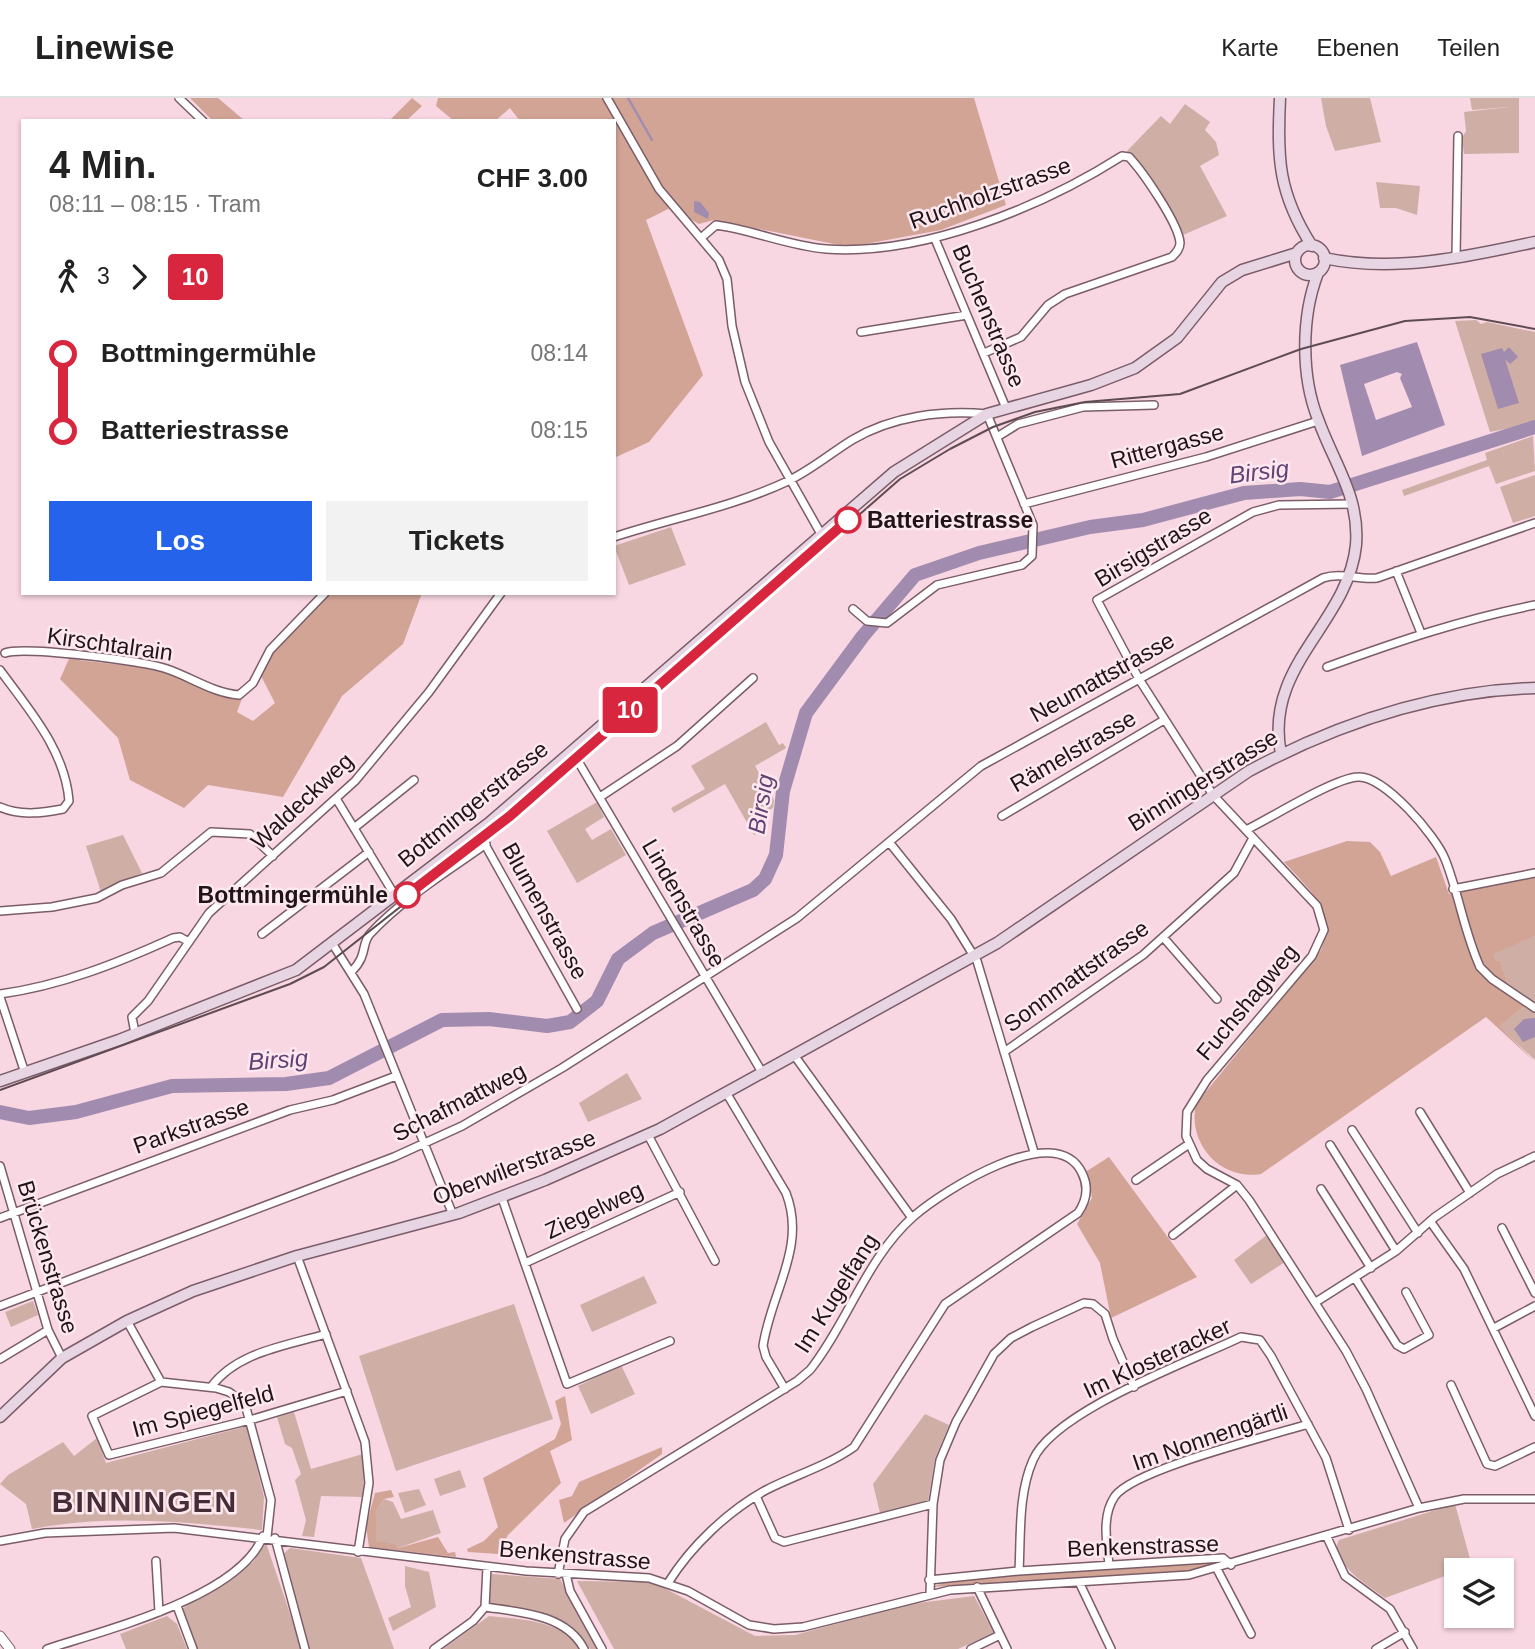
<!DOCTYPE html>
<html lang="de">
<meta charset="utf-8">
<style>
body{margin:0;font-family:Arial,sans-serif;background:#f2f2f2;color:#222;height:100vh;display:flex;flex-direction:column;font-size:26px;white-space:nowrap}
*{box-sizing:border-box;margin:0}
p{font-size:23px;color:#767676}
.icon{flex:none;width:38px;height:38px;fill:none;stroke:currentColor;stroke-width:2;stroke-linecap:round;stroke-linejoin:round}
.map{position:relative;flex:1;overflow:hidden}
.sheet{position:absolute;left:21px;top:21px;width:595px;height:476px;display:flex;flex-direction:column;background:#fff;border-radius:0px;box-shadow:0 2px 5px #0004}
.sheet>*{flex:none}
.badge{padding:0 14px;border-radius:5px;font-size:24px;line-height:46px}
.fabs{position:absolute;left:1444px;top:1460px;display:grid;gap:14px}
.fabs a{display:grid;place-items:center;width:70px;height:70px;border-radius:0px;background:#fff;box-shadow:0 2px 5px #0004;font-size:35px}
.map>.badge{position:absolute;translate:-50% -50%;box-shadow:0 0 0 4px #fff}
.legs{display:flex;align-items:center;gap:10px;height:77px;padding:0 28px;font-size:23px}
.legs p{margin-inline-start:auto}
.headline{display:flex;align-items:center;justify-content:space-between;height:119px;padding:0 28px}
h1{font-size:38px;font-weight:600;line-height:52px}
.cta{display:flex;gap:14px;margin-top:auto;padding:14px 28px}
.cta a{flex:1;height:80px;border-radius:0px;background:#2563eb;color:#fff;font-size:28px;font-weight:600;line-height:80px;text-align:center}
.cta a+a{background:#f2f2f2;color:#222}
ul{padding:0 28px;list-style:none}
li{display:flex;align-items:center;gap:24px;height:77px;font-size:26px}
li i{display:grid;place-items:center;width:10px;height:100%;margin:0 9px;background:currentColor}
li i::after{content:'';width:18px;height:18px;margin:-9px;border:5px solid;border-radius:50%;background:#fff}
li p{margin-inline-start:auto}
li:first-child i{background:linear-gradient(#0000 50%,currentColor 0)}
li:last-child i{background:linear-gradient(currentColor 50%,#0000 0)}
header{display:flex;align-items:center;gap:42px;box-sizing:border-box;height:98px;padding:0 35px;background:#fff;border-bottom:2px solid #e0e0e0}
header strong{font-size:33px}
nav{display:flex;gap:38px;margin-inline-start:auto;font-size:24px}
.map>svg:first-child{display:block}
.green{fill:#cfafa5}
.forest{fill:#d2a496}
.water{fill:#a18baf;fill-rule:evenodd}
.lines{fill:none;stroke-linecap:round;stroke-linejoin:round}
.stream{stroke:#a18baf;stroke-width:2.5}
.river{stroke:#a18baf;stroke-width:14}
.minor-casing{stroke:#7a5d68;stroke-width:10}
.tertiary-casing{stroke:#7a5d68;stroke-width:11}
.secondary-casing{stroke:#7a5d68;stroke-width:13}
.minor{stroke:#fff;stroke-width:7}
.tertiary{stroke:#fff;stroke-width:9}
.secondary{stroke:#e8d5e4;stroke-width:10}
.tram{stroke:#5e4c52;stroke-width:2}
.line-1-casing{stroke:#fff;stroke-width:16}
.line-1{stroke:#d7263d;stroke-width:10}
.stop-1-dot{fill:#fff;stroke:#d7263d;stroke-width:3.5}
.labels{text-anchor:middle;stroke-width:5;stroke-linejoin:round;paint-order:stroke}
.street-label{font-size:23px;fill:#201418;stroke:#fde8ef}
.stop-label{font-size:23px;font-weight:bold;fill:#201418;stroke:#fde8ef;text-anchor:start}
.water-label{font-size:24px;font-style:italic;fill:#624274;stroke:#fde8ef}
.district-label{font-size:30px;font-weight:bold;letter-spacing:2px;fill:#452c36;stroke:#fde8ef}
</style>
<header>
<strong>Linewise</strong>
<nav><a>Karte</a><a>Ebenen</a><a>Teilen</a></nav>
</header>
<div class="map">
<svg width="1535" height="1551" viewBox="0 0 1535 1551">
<rect width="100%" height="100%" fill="#f8d6e2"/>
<!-- green -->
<path class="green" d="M1321,0H1370L1381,44L1335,53L1326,28Z
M1470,0H1519V55L1464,56L1462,40L1466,33L1464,14L1509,9L1472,12Z
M1185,6L1210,24L1205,32L1216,44L1219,57L1200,68L1227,118L1183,137C1166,106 1152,77 1127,53L1161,18L1170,26Z
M1376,84L1420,88L1417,117L1396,110H1380Z
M1476,222L1481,226L1487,224L1535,234V325L1490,334L1455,223Z
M1533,338L1535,373L1496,386L1489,368L1404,398L1402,392L1487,362L1485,355Z
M1535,377V418L1513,425L1500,389Z
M671,429L686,467L629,487L614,448Z
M766,624L779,647L783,645L786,650L755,668L774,702L773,710L751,721L759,735L754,737L725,686L674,715L671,710L705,691L691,668Z
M597,704L604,719L585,731L592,742L611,731L626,757L577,785L547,733Z
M123,737L142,775L101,794L86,748Z
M1535,838V905L1508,886L1500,862L1496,863L1492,855Z
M1525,908L1535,915V962L1498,928Z
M627,975L642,1001L588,1024L579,1005Z
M1267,1137L1285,1164L1251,1186L1234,1162Z
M644,1178L657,1205L592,1234L580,1207Z
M33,1203L38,1217L11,1229L5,1214Z
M514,1206L553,1321L396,1373L359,1258Z
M621,1267L635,1296L591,1316L578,1288Z
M294,1314L311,1371L363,1356L364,1399L321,1398L314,1439L302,1438L306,1422L295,1382L301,1376L292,1350L285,1346L277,1319Z
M925,1316L949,1327L935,1360L928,1403L880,1415L873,1386Z
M247,1328L264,1399L262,1432C186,1424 108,1416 32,1431L26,1406L0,1386L8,1377L63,1344L74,1358L97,1340L106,1365Z
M460,1372L466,1389L440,1398L434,1381Z
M419,1391L426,1407L405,1415L398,1395Z
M384,1401L393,1404L401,1421L433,1412L441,1435L398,1450L376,1443V1413Z
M1455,1406L1472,1468L1385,1500C1364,1485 1344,1474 1336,1449L1339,1442Z
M266,1445L302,1551H197L182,1511L253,1464Z
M290,1450L361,1460L394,1551H307L281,1458Z
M405,1468L429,1474L436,1509L393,1533L388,1520L411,1509L405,1488Z
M492,1476L560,1481L598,1551H590C568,1512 528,1511 489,1507Z
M577,1483L653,1484L755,1538L795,1537L910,1506L974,1498L994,1535L958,1551H614Z
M167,1518L177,1526L187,1551H126L120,1536Z
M489,1518C518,1521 564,1522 580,1551H443Z"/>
<!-- forest -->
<path class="forest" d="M190,0H218L245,23H213Z
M412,0L422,8L406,23H389Z
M438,0H974L1006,107L941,132L849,149L714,122L699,126L670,110L646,122L703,277L649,344L614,360V23H520L510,10L495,23H454L436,8Z
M324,495H422L403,546L342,598L283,699L208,687L184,710L130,682L118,640L60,581L69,561L167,572L243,598L237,614L253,623L275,605L261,578L277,546Z
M1347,743L1370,744L1380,754L1391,778L1436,759L1449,796L1535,779V838L1493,856L1496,863L1500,862L1508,886L1505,894L1535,914L1525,908L1499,928L1535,964L1486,919L1261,1076C1220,1083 1187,1045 1196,1006L1321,852C1336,811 1310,793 1284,764Z
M1109,1059L1197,1179L1111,1220L1100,1165L1077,1126L1092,1100L1087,1073Z
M565,1298L572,1342L550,1353L561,1385L508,1437L498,1456L468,1454L467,1451L484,1443L498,1429L483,1380L555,1341L561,1326L555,1303Z
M662,1349V1356L564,1425L559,1402L572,1398L579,1384Z
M391,1392L394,1399L384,1401L376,1413V1443L394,1446L398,1450L438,1439L448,1455L455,1454L456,1459L369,1449L366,1428L375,1395Z
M1208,1462L1220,1466L1189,1473L933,1489L950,1482Z"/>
<!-- water -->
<path class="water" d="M694,103L700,104L709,115L708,121L694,114Z
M1417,244L1445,327L1362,358L1340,267ZM1397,274L1402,276L1400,280L1412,309L1376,322L1364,286Z
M1509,249L1518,259L1510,266L1505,261L1519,305L1498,311L1481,256L1502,250L1504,254Z
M1535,920V939L1523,944L1514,931L1524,921Z"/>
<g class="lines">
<!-- stream -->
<path class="stream" d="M628,0L652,42"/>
<!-- river -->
<path class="river" d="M0,1014L29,1020L76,1014L172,988L286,986L329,980L442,922L489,921L547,928L570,924L597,903L618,861L653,835L753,792L765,781L776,757L783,693L806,615L863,538L915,477L979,455L1090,429L1143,422L1244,395L1300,391L1330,394L1535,329"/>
<defs>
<path id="minor" d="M179,0L203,23
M607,0L659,91L719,162L727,181L732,228L745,284L769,344L821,436
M701,140L716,127C753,132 789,148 826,151C922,158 1042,109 1122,58L1129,59C1143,74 1179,126 1180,145C1180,151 1176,155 1172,159L1065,196L1048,207L1021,239L984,255
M935,141L1006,310
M1456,159L1458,38
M861,234L967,217
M997,339L1018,326L1083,309L1154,307
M1024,406L1206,359L1318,323
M1353,406L1279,407L1253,414L1097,502L1139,581L1213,697L1317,808L1324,832L1312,858L1207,982L1187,1014L1186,1038L1197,1062L1207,1071L1237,1087L1249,1102L1346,1253L1366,1291L1419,1410
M614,439C672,420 733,409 788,383C811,372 831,355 852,342C892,318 942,312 987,316L1033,427L1032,458L1022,467L937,487L887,525L867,523L853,511
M1396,473L1421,535
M5,555C23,548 146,563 167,571C191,579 213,595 239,597L253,585L270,552L325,495
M1327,569C1396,544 1463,521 1535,507
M0,572C29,612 65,652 69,703L63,711C42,715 20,718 0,709
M572,653L763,976
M600,699L677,648L753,580
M337,702L394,796
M1002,718L1164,622
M354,730L414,682
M1246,732C1271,720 1334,680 1358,679C1384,677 1436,738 1445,761C1459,796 1464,834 1480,869L1492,881L1535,910
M478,734L577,911
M889,744L951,821L977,863L1034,1054
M1453,791L1535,775
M0,813L52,809L97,800L122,787L161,775L211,734L250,736L273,758
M262,836L369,754
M1163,839L1217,901
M332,845L364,896L453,1117
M352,873C368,857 361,846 370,836C402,801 447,774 486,746
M0,896C60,888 118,865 173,840L180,839L189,844
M0,899L25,975
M135,935L132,919L148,903L209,815L355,683L429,594L501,495
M1004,954L1143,857L1234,775L1253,740
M794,957L912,1120
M727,996L786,1095C807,1149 771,1194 763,1248L766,1259L785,1291
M1420,1014L1470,1095
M1352,1032L1418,1135
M648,1037L715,1163
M1330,1047L1396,1153
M0,1068L48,1232L62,1260
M1136,1082L1189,1046
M1321,1091L1371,1170
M502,1100L567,1286L670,1243
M0,1120L290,1012L333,1002L396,978
M1430,1123L1464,1171L1535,1318
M1502,1130L1535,1195
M1173,1137L1237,1087
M297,1158L365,1344L369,1385L358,1454
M525,1165L680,1094
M1355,1180L1397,1247L1404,1251L1429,1237L1406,1194
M1316,1204L1396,1153L1435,1119L1497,1076L1535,1058
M0,1208L394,1059L462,1028L562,970L797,820L981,668L1323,480C1341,474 1358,482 1377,480L1535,425
M127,1223L161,1284L216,1290L229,1294L245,1306L271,1402L267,1439
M1494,1230L1535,1208
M0,1261L48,1232
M161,1284L92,1318L109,1357L250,1322L347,1293
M1451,1287L1487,1366L1495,1368L1535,1349
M211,1289C237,1254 285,1248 326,1236
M756,1398L775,1440L784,1444L933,1406
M1327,1439L1345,1478L1390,1511L1413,1551
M275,1440L305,1551
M0,1443L45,1435L174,1430L526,1473L649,1480L688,1493L749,1527L774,1531L803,1529L950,1492L1189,1477L1419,1410L1464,1401H1535
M156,1463L159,1514
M1109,1467C1107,1445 1101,1418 1115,1398C1135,1371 1270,1338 1308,1326
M1217,1471L1251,1536
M1019,1473C1021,1437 1018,1396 1033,1362C1054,1313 1191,1263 1241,1239L1260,1242L1271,1258L1326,1360L1349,1432
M558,1476L565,1441L584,1414L797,1283L810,1272C848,1224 867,1159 914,1118C943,1093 1056,1020 1082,1075C1089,1089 1087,1102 1078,1115L945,1206L854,1349C827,1368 795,1377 766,1392C728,1413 691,1448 668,1485
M566,1476L570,1493L602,1551
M929,1482L1019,1473L1223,1460L1231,1467
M1080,1486L1111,1551
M977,1489L1007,1551
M930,1496L933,1406L940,1362L956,1324L994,1256L1011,1240L1032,1229L1084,1205L1093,1206L1105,1216L1113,1241L1134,1289
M177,1508L193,1551
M485,1509C519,1514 566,1516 584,1551
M485,1509L487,1469
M47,1551C105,1532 240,1499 263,1438
M434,1551L473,1523L485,1509
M971,1551L1000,1537
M1376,1551L1405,1534"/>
<path id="tertiary" d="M0,1538L10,1551"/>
<path id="secondary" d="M1280,0C1277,60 1278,95 1312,148
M1295 162a15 15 0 1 1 30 0a15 15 0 1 1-30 0Z
M1324,160C1393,175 1467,159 1535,144
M1281,656C1263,567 1348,526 1356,447C1360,398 1333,364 1318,321C1301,278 1301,219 1318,175
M0,983L119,942L296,872L489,725L894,374L987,316L1091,287L1135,270L1177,240L1222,184L1242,172L1297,155
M0,1319L62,1260L127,1223L193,1193L297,1158L459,1115L545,1082L660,1031L997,845L1249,673C1339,625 1433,593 1535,590"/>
</defs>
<!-- minor casing -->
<use href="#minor" class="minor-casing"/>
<!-- tertiary casing -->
<use href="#tertiary" class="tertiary-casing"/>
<!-- secondary casing -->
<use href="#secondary" class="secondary-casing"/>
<!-- minor -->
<use href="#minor" class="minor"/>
<!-- tertiary -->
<use href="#tertiary" class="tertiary"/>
<!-- secondary -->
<use href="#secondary" class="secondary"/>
<!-- tram -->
<path class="tram" d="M0,992L290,886L324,869L513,720L900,381L950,351L993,329L1035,314L1085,304L1180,296L1301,251L1405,223L1470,219L1535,231"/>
</g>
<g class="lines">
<defs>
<path id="line-1" d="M407,797L510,718L848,422"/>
</defs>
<!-- line-1 casing -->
<use href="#line-1" class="line-1-casing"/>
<!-- line-1 -->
<use href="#line-1" class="line-1"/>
</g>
<!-- markers -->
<g class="stop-1-dot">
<circle cx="848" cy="422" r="12"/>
<circle cx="407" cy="797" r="12"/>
</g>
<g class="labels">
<!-- street labels -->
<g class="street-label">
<text transform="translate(990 95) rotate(-20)" y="8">Ruchholzstrasse</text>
<text transform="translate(989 218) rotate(67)" y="8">Buchenstrasse</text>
<text transform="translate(1167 348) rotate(-15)" y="8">Rittergasse</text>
<text transform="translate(1153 449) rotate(-31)" y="8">Birsigstrasse</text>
<text transform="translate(110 546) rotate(8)" y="8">Kirschtalrain</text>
<text transform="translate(1102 579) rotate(-29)" y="8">Neumattstrasse</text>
<text transform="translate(1073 653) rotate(-30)" y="8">Rämelstrasse</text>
<text transform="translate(1203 682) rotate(-32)" y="8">Binningerstrasse</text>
<text transform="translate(302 703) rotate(-43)" y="8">Waldeckweg</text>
<text transform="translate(473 706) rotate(-39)" y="8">Bottmingerstrasse</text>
<text transform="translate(684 805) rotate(60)" y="8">Lindenstrasse</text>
<text transform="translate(545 813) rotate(61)" y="8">Blumenstrasse</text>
<text transform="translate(1076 878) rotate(-36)" y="8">Sonnmattstrasse</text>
<text transform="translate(1247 904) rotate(-50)" y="8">Fuchshagweg</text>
<text transform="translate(459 1004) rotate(-27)" y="8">Schafmattweg</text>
<text transform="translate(191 1028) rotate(-20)" y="8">Parkstrasse</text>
<text transform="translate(514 1069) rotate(-21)" y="8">Oberwilerstrasse</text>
<text transform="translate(594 1112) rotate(-25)" y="8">Ziegelweg</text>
<text transform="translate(48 1159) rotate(73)" y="8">Brückenstrasse</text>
<text transform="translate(836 1195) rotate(-58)" y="8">Im Kugelfang</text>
<text transform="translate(1157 1260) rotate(-25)" y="8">Im Klosteracker</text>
<text transform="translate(203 1313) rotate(-15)" y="8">Im Spiegelfeld</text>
<text transform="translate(1210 1339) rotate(-19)" y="8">Im Nonnengärtli</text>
<text transform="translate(1143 1448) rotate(-2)" y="8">Benkenstrasse</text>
<text transform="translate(575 1457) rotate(5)" y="8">Benkenstrasse</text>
</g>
<!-- stop labels -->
<g class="stop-label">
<text x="867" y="430">Batteriestrasse</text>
<text x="388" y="805" text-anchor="end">Bottmingermühle</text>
</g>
<!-- water labels -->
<g class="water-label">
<text transform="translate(1259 374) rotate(-7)" y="8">Birsig</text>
<text transform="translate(761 706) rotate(-81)" y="8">Birsig</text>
<text transform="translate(278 962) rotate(-4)" y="8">Birsig</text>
</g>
<!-- district labels -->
<g class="district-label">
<text x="145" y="1414">BINNINGEN</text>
</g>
</g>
</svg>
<div class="fabs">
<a><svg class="icon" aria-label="layers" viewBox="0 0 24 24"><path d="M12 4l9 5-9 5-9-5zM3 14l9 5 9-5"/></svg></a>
</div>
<b class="badge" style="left:630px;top:612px;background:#d7263d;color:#fff">10</b>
<section class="sheet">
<div class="headline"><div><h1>4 Min.</h1><p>08:11 – 08:15 · Tram</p></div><b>CHF 3.00</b></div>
<div class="legs"><svg class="icon" aria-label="walk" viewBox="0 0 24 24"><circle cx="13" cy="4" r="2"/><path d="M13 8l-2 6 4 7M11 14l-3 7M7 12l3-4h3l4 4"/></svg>3<svg class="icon" aria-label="forward" viewBox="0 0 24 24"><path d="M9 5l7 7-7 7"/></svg><b class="badge" style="background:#d7263d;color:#fff">10</b></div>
<ul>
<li><i style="color:#d7263d"></i><b>Bottmingermühle</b><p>08:14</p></li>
<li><i style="color:#d7263d"></i><b>Batteriestrasse</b><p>08:15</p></li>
</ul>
<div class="cta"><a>Los</a><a>Tickets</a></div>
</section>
</div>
